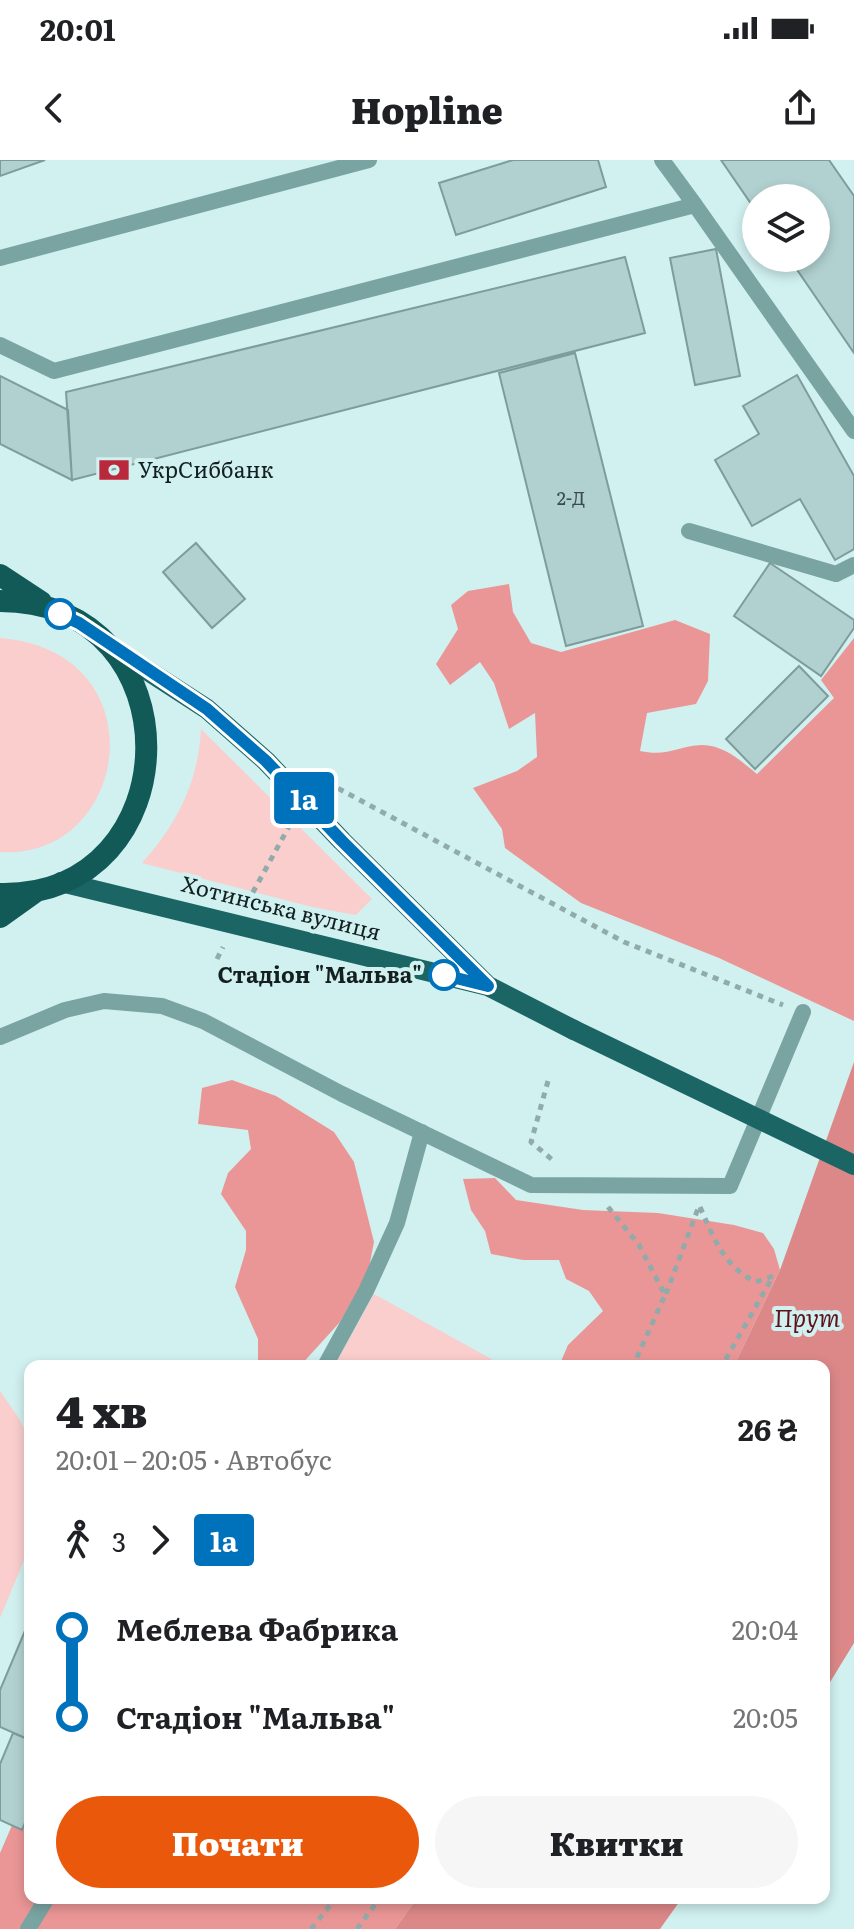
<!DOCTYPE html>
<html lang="uk">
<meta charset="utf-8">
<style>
body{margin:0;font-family:Literata,serif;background:#f6f6f6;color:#202124;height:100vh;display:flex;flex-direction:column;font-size:30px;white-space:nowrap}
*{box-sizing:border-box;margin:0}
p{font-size:26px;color:#757577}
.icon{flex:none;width:44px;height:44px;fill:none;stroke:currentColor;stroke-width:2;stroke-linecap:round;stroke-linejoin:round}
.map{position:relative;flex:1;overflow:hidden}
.panel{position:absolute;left:24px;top:1200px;width:806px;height:544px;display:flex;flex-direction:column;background:#fff;border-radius:16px;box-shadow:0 4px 12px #0003}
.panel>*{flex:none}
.badge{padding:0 16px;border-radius:6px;font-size:28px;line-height:52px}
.buttons{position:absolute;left:742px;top:24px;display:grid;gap:16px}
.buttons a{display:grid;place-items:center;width:88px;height:88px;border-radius:50%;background:#fff;box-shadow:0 4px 12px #0003;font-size:40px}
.map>.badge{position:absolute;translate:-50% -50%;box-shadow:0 0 0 4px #fff}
.legs{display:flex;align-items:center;gap:12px;height:88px;padding:0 32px;font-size:26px}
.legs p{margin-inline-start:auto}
.headline{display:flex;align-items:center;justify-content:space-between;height:136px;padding:0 32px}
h1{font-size:44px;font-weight:800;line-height:60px}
.cta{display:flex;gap:16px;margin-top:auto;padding:16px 32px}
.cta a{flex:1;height:92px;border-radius:48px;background:#ea580c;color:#fff;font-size:32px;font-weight:800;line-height:92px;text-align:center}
.cta a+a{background:#f6f6f6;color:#202124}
ul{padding:0 32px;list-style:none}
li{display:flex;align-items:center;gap:28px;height:88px;font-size:30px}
li i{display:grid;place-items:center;width:12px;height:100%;margin:0 10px;background:currentColor}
li i::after{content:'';width:20px;height:20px;margin:-10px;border:6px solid;border-radius:50%;background:#fff}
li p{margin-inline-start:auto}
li:first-child i{background:linear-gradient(#0000 50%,currentColor 0)}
li:last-child i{background:linear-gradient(currentColor 50%,#0000 0)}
.status{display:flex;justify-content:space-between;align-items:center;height:56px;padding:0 40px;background:#fff;direction:ltr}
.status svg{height:22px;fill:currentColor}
header{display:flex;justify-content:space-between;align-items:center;height:104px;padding:0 32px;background:#fff;font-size:36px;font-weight:800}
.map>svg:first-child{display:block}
.green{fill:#f9cecd}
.forest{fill:#eb9696}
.water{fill:#dc8888}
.building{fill:#b1d1d0;stroke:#7d9c9b;stroke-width:2}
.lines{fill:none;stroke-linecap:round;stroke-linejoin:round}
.path{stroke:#91abab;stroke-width:5;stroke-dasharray:6 6;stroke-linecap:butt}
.service{stroke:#79a4a2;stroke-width:16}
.primary{stroke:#1b6665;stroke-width:20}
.trunk{stroke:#125a58;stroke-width:22}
.primary-bridge{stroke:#1b6665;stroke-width:20}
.line-1-casing{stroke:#fff;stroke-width:18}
.line-1{stroke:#0072bc;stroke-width:12}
.stop-1-dot{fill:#fff;stroke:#0072bc;stroke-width:4}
.labels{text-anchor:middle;stroke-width:8;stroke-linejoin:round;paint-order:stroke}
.number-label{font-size:18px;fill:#3b4c4c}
.poi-label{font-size:22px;fill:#142020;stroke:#d0f1f0;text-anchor:start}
.street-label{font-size:22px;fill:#142020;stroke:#d0f1f0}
.stop-label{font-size:22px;font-weight:bold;fill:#142020;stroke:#d0f1f0;text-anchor:end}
.water-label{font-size:24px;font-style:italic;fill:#5d121a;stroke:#d0f1f0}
</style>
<div class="status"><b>20:01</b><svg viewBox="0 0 49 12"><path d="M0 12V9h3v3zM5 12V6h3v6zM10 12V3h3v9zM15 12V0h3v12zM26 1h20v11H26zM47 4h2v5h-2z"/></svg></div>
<header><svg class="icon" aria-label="back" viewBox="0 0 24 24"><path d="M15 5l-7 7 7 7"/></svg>Hopline<svg class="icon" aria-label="share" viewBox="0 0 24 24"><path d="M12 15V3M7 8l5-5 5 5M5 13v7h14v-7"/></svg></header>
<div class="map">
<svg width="854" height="1769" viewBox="0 0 854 1769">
<rect width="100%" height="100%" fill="#d0f1f0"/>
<!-- green -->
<path class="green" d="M0,478C162,491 130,701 0,692Z
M201,569L372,739L356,755L312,747L142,703C177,664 198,623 201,569Z
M374,1134L504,1206H334Z
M0,1231L20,1260L30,1282V1386L0,1458Z"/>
<!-- forest -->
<path class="forest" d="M509,424L513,452L531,483L561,492L675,460L710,474L708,521L696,544L647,553L640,591C667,597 678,586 702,585C724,585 741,601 757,614L834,538L821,520L854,478V861L719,798L581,743L505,688L502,669L473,628L517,611L537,597L535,553L509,569L494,523L480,502L450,525L436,504L458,469L451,445L468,431Z
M232,920L276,936L334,972L354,1002L374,1082L368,1113L340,1162L300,1206H258V1179L235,1127L246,1090V1071L221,1034L228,1013L251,989L248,970L198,964L202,928Z
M495,1018L516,1040L583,1050L658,1053L734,1065L763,1073L774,1089L780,1110L734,1206H559L568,1185L603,1151L589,1131L566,1119L559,1100H523L491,1094L485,1071L471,1050L463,1019Z
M30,1624V1738H417L395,1769H0V1693Z"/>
<!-- water -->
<path class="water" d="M854,902V1483L824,1532V1206H734L780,1110Z
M417,1738H682L660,1769H395Z"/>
<!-- building -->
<path class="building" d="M0,0H45L0,16Z
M513,0H598L606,27L456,75L439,23Z
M721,0H829L854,36V193L789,98H816V38H756V51Z
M716,89L740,216L695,225L670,98Z
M625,97L645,173L72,320L66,232Z
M575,193L643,466L566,486L499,213Z
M797,215L854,316V389L835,400L800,339L752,366L715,300L759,274L743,246Z
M0,216L68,250L72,320L0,284Z
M196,383L245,439L212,468L163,412Z
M770,403L854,460V468L821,516L734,456Z
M799,506L828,536L755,609L726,579Z
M30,1459V1580L0,1567V1530Z
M13,1573L30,1580V1651L22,1670L0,1660V1604Z"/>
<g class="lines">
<!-- path -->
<path class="path" d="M317,617L624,782L783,845
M247,743L292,661
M217,799L223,787
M548,921L531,982L555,1002
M608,1047L639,1085L665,1135L633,1206
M700,1047C714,1078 723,1106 756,1122L773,1116L722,1206
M666,1134L699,1046
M311,1769L336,1738
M357,1769L380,1738"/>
<!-- service -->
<path class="service" d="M662,0L695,45
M0,98L369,0
M0,185L54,211L695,45L854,271
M689,371L836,414L854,405
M0,877L65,850L104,841L162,846L203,861L342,934L531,1025L730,1026L803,852
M325,1206L366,1131L397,1063L422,972
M28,1769L47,1738"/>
<!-- primary -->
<path class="primary" d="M108,485L207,549L266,601L342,681L488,826
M61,722L488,826L574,870"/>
<!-- trunk -->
<path class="trunk" d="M0,415L41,442
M0,441C198,441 192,738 0,734
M0,757L35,732"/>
<!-- primary-bridge -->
<path class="primary-bridge" d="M574,870L854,1005"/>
</g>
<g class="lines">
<defs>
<path id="line-1" d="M60,454L79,463L207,549L266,601L342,681L488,826L444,815"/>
</defs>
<!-- line-1 casing -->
<use href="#line-1" class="line-1-casing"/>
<!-- line-1 -->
<use href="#line-1" class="line-1"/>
</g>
<!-- icons -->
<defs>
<symbol id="bank-bare" viewBox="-9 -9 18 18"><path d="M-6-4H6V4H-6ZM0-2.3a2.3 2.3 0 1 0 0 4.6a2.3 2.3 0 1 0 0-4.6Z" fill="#ba293b" stroke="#d0f1f0" stroke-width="2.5" paint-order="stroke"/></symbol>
</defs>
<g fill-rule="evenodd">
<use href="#bank-bare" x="92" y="288" width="44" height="44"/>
</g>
<!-- markers -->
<g class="stop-1-dot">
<circle cx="60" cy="454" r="14"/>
<circle cx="444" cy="815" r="14"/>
</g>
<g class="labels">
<!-- number labels -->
<g class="number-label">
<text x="571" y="345">2-Д</text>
</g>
<!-- poi labels -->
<g class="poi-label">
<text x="138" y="318">УкрСиббанк</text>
</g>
<!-- street labels -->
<g class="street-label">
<text transform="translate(281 748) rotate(14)" y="8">Хотинська вулиця</text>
</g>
<!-- stop labels -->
<g class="stop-label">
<text x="422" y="823">Стадіон "Мальва"</text>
</g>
<!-- water labels -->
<g class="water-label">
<text x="807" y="1167">Прут</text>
</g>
</g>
</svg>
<div class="buttons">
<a><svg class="icon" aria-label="layers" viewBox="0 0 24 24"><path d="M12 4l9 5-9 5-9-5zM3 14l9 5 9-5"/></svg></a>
</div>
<b class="badge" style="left:304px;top:638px;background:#0072bc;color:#fff">1а</b>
<section class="panel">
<div class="headline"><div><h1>4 хв</h1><p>20:01 – 20:05 · Автобус</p></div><b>26 ₴</b></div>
<div class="legs"><svg class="icon" aria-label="walk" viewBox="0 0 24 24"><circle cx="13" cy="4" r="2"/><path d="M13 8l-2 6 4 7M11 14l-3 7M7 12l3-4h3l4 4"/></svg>3<svg class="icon" aria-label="forward" viewBox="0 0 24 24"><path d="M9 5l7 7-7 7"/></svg><b class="badge" style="background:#0072bc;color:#fff">1а</b></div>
<ul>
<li><i style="color:#0072bc"></i><b>Меблева Фабрика</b><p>20:04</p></li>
<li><i style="color:#0072bc"></i><b>Стадіон &quot;Мальва&quot;</b><p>20:05</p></li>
</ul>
<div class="cta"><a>Почати</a><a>Квитки</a></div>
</section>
</div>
